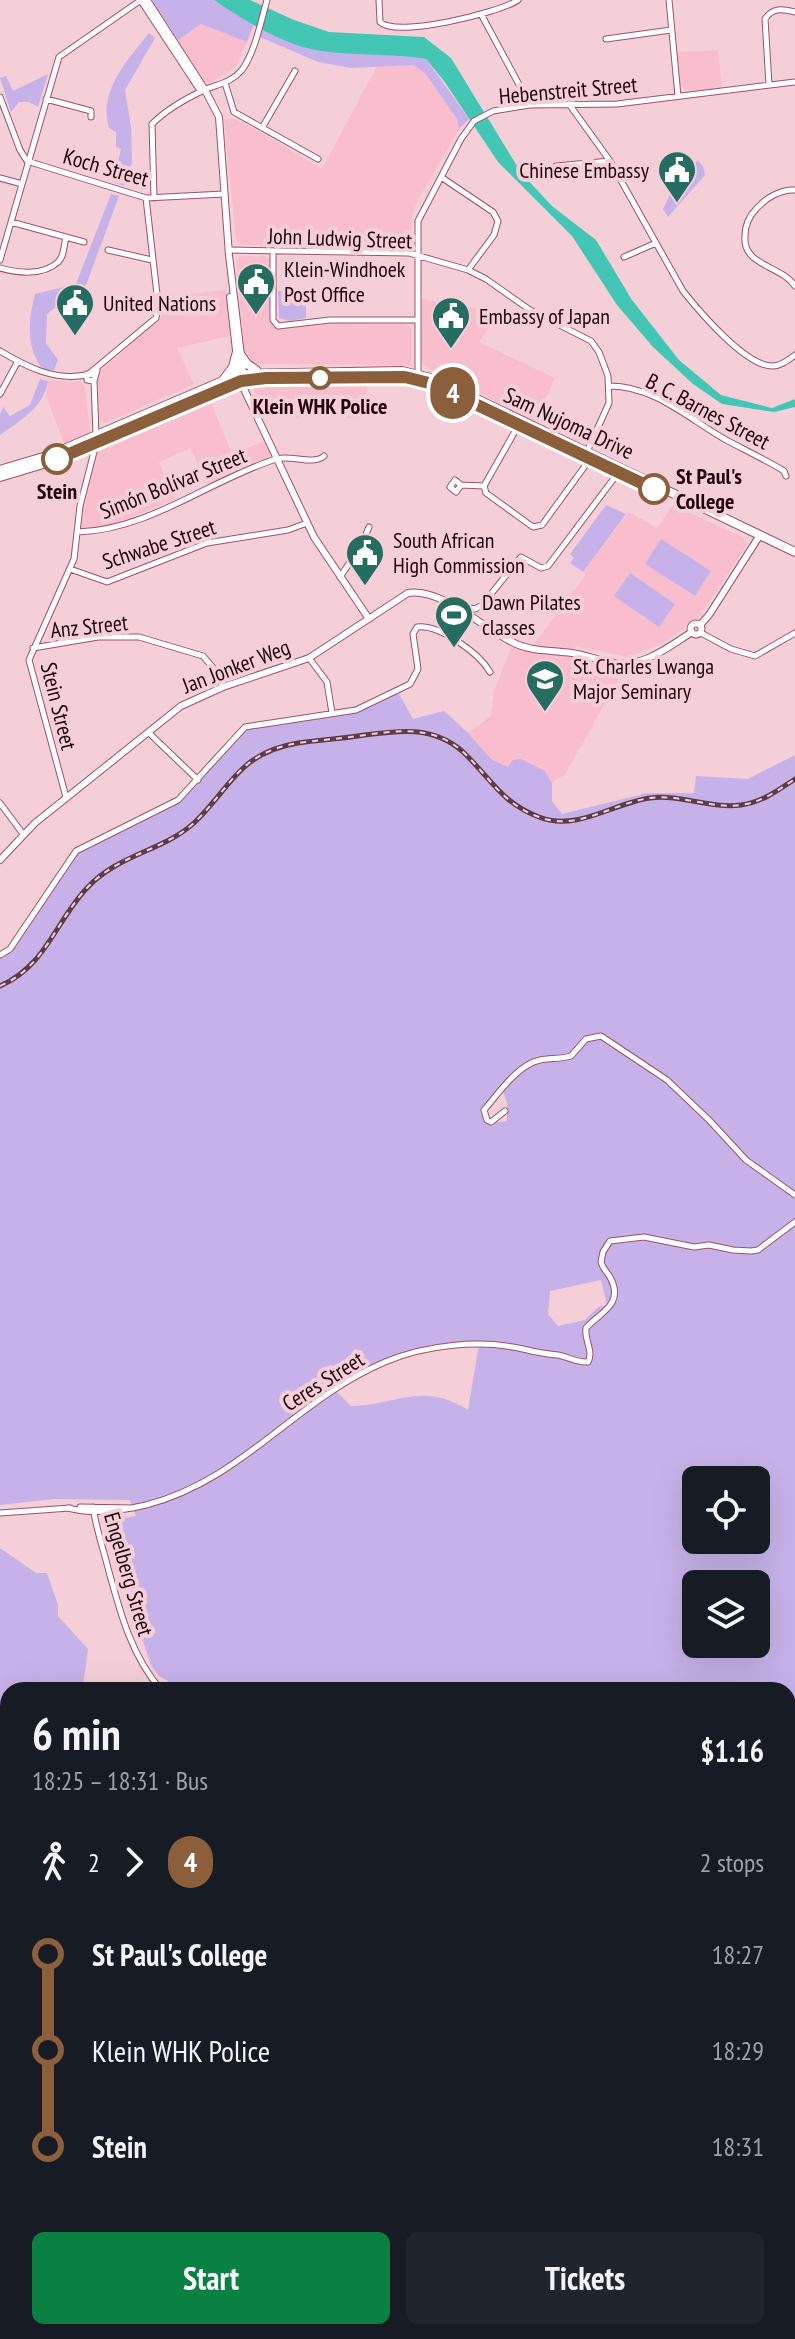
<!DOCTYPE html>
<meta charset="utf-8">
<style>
body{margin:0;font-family:"PT Sans Narrow",sans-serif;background:#20242c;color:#f1f3f6;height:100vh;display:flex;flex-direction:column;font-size:30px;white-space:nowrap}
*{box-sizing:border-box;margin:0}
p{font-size:26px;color:#9ea1a6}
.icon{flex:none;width:44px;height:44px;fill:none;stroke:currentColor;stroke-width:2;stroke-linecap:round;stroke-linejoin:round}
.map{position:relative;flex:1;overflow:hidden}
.side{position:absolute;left:0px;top:1682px;width:796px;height:658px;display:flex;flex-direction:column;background:#171b24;border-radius:24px 24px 0 0;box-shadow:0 8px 32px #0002}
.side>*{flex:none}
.badge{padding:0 16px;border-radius:26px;font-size:28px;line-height:52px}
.buttons{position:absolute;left:682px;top:1466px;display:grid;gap:16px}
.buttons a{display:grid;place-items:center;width:88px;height:88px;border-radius:12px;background:#171b24;box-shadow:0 8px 32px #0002;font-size:40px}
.map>.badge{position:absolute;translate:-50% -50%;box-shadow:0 0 0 4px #fff}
.legs{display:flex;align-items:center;gap:12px;height:88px;padding:0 32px;font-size:26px}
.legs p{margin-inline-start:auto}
.headline{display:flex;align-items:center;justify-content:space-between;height:136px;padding:0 32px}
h1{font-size:44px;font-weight:700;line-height:60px}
.action{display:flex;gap:16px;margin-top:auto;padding:16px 32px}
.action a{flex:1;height:92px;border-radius:12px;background:#0b8043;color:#fff;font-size:32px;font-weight:700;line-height:92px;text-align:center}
.action a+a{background:#20242c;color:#f1f3f6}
ul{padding:0 32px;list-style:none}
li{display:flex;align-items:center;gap:28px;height:96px;font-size:30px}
li i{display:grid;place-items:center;width:12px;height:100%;margin:0 10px;background:currentColor}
li i::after{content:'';width:20px;height:20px;margin:-10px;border:6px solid;border-radius:50%;background:#171b24}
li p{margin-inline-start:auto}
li:first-child i{background:linear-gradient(#0000 50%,currentColor 0)}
li:last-child i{background:linear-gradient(currentColor 50%,#0000 0)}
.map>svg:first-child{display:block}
.built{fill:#f9becd}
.green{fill:#c6b2e8;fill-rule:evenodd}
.water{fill:#43c7b4}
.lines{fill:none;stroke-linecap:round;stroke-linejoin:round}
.minor-casing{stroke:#9e5068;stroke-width:7}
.major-casing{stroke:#9e5068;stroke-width:8}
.highway-casing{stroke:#9e5068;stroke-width:10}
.minor{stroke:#fff;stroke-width:5}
.major{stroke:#fff;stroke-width:6}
.highway{stroke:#fff;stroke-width:8}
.rail-casing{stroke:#5c3c47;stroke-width:5}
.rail{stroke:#f4cfd8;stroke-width:2;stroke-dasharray:6;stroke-linecap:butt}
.line-1-casing{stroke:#fff;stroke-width:18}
.line-1{stroke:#8b5e3c;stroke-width:12}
.stop-1-dot{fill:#fff;stroke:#8b5e3c;stroke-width:4}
.labels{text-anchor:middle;stroke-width:8;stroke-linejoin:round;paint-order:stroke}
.street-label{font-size:22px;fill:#22040f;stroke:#f4cfd8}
.poi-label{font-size:22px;fill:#22040f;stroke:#f4cfd8;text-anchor:start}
.stop-label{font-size:22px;font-weight:bold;fill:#22040f;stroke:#f4cfd8}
</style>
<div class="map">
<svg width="795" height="2339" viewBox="0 0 795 2339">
<rect width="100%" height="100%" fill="#f4cfd8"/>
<!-- built -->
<path class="built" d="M201,24L247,42L236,67L211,83L205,82L178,40Z
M718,50L722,88L688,92L680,85L677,52Z
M413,65L425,73L457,119L459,129L418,200L412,215L410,245H241L236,239L224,119H235L257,130L322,169L377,66Z
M240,256H266L271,261V320L274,327L280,329L330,323L406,324L411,328V365L251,364L245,356L236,261Z
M226,290L230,336L177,348L194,384L105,423L97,418L98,373L161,318V297Z
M421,299L500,312L479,342L555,378L534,424L504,409L505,406L425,366L422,362Z
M48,381H80L85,387L90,434L64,443L46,396Z
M272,386H367L366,418H267L253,388Z
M208,395L232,454L264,441L271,453L269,459L209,484L190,448L159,462L175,499L109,527L82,528L78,526L96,443Z
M673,505L744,538L747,545L698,618L663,643L628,657L576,646L571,652L621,664V674L565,775L556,779L552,784L545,771L528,762L521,759L508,767L491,759L468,733L491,716L494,691L513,643L531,648L586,575L583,572L629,512L657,528Z"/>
<!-- green -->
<path class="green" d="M152,0H214L254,24L247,42L201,24L178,40Z
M263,28L296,44L426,59L469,119L459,129L457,119L425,73L413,65L351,68L318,62L260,37Z
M149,33L155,38L125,90L131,127L132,162L124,186L113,182L121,149L116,147V132L109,128C98,91 127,61 149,33Z
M48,74L38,107L29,102H19L11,112L0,78L6,76L13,91Z
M698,161L703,166L705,175L668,217L663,209L673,189V178L692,163Z
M111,194L119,196L86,285C76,297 60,303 47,314L46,343L58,360L54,370H43C26,348 28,320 35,294L76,284Z
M278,291H306V318L289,321L279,318Z
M40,379L48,381C44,407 21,420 0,435V414L3,407L10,416L30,405Z
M606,505L626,514L583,572L570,563L574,558L570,554Z
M661,539L711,571L695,596L645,564Z
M630,573L675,604L659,627L614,596Z
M398,692L413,719L444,711L468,733L491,759L508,767L513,760L521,759L545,771L552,784V801L562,814L647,793H694L696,776L748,779L795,755V2094L790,2096L788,1690H170L168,1681L159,1676L151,1665L128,1596L132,1580L121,1559L112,1550L107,1528L113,1520L136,1516L130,1500L54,1499L0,1505V955L5,953L76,851L178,800L245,727L356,710ZM502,1089L507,1102V1121L488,1123L483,1119L482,1112ZM601,1280L607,1305L598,1307L585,1320L558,1326L548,1314L550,1291ZM463,1345H479L468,1410C422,1381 398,1405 351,1406L334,1389L398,1357ZM696,1480H756V1540H696ZM696,1584H756V1644H696Z
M0,1548L36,1573H47L58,1605V1616L88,1649L83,1686L73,1690H8V1716L0,1707Z
M0,1827L8,1833V1947L0,1935Z
M0,1968L8,1982V2083L0,2088Z
M795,2115V2339H526L531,2332H788V2126Z
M8,2286V2332H41L44,2339H0V2290Z"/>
<!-- water -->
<path class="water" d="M214,0H250L294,20L329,32L424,37L451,58L522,174L552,206L596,240L632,300L679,360L721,395L772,408L795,399V407L774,412L722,404L693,384L653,347L617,305L572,236L498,162L444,81L426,59C391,53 355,56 321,51C283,45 245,21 214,0Z"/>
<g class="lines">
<defs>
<path id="minor" d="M379,0L380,22C396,38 499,13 518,0
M669,0L678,96
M481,14L530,105
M606,39L671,30
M225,83L234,112L318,159
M769,85L765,19C773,7 783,9 795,12
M0,97L20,150L27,161L146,198L224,194
M46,99L91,111V117
M569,104L610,161L683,291C699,311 746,367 773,366C781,366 788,360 795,355
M262,128L295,71
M556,166L610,161
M441,177L493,212L498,221L494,235L468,270
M0,178L22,184
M795,190C781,189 766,198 757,208C749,216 745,225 745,236C742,266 781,265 795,286
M154,198L152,124C165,111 187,98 204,90C218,84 231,83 242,70C255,52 261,21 267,0
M11,222L84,242
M108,250L152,260
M229,250L409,253L468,270L486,279L530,310L591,341L599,352L608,376L609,403L585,456
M273,251V320L278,326L330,320H417
M624,257L656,243
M0,260L59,57L141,0
M0,268C17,273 43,276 58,262C64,257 64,245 66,237
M0,351C27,367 54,381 86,375
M90,373L156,318L158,303L146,198
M418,374V221L461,139L474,121L493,111L530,105L617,104L795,82
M94,375L87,374V380L94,381L97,370
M94,381L96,434
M610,386C655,386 690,420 728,441C747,451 766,460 784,471L786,476
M0,394L18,361
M518,426L484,486L486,493L533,527L542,525L593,455
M461,485L456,492L450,487L455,480L461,485L484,486
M78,532C149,530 210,480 276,459C291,454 313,466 324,456
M70,569L107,582L207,543L288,530L307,523
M340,577L361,546L369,527
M455,605L475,609L482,605L521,557L541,568L548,566L621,469
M701,633L731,649L755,656L795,633
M33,648L98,637H139L203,656L215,670L223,687
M309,658L327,682L332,713
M148,732L198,780
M66,797L29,660L74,559L80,506L96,444
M0,803L23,834
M0,955L10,949L18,937L76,851L178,800L245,727L356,710L410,684L418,669L413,634L417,627C439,624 479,653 490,672
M505,1111L491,1122L487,1120L484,1110C499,1093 517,1065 540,1060C550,1058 561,1059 571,1056L586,1039L601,1036L667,1080L709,1120L746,1160L795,1195
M80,1507L134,1508
M93,1507C96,1528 103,1548 108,1568C120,1612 131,1655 161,1690
M68,1508C94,1515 121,1511 146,1505C243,1480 295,1400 385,1362C425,1345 480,1339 523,1349C535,1352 546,1354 558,1355C569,1357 577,1363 588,1362C594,1351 584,1340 586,1328C599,1313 624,1305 611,1279C608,1272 603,1270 601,1262L603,1252L610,1241L644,1237L694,1247L709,1245L733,1250L751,1251L758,1250L795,1222
M0,1513L70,1508
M0,2094L8,2093
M788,2106L795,2110
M788,2126L795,2115
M128,2332L131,2339
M267,2332L271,2339
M354,2332L371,2339
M301,2339L308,2332
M526,2339L531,2332"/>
<path id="major" d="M141,0L201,91
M147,0L205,90L219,117L229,255L245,389
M230,297L239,377
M243,387L314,537L369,619
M690.5 629a5.5 5.5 0 1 1 11 0a5.5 5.5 0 1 1-11 0Z
M700,625L709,615L760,535
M0,860L35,823L181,706L223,687L309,658L408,593C442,588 483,628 512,642C531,652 552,650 572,653C586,655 600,661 614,663C643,668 668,647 692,632
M0,1940L8,1953
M0,1957L8,1970
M3,2090L8,2087
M7,2093L8,2094
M48,2332L50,2339"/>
<path id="highway" d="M240,354L247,364L256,370
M224,379L233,367L236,355
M462,398L565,448
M0,470L50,455L239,374L402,371L435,379L795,552
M0,477L53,461L245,380L266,378L405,377L418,379L446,390"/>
</defs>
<!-- minor casing -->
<use href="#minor" class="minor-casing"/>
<!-- major casing -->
<use href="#major" class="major-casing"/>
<!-- highway casing -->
<use href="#highway" class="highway-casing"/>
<!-- minor -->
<use href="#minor" class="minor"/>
<!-- major -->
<use href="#major" class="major"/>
<!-- highway -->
<use href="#highway" class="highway"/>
<defs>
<path id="rail" d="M0,986C46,966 55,922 87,888C118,854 164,851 195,822C232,786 239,753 298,743C318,740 338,739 358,736C395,731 431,724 462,751C490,777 501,803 539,817C577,832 613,803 650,798C681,794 710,809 741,805C762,802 777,791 795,779"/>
</defs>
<!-- rail casing -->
<use href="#rail" class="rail-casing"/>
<!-- rail -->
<use href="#rail" class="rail"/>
</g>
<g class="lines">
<defs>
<path id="line-1" d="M57,459L241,381L266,378L405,377L433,384L654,489"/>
</defs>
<!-- line-1 casing -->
<use href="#line-1" class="line-1-casing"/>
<!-- line-1 -->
<use href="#line-1" class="line-1"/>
</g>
<!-- icons -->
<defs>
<symbol id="civic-pin" viewBox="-11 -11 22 30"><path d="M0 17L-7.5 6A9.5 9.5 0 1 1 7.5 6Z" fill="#256c61" stroke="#f4cfd8"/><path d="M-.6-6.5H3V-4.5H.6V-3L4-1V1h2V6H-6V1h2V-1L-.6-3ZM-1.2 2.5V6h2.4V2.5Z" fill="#fff"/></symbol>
<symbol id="stadium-pin" viewBox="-11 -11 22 30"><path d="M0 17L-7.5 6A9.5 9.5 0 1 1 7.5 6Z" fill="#256c61" stroke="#f4cfd8"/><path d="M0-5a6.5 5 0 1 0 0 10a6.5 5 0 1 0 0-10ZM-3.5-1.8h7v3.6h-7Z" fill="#fff"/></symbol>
<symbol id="university-pin" viewBox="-11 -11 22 30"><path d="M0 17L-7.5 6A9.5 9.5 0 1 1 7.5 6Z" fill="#256c61" stroke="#f4cfd8"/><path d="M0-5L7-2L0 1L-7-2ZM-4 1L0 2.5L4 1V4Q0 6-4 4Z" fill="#fff"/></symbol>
</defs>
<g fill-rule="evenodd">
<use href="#civic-pin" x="655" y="148" width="44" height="60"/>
<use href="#civic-pin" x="234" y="260" width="44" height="60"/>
<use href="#civic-pin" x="53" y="281" width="44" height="60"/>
<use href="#civic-pin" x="429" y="294" width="44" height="60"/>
<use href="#civic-pin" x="343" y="531" width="44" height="60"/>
<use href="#stadium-pin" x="432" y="593" width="44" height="60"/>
<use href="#university-pin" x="523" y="657" width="44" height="60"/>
</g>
<!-- markers -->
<g class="stop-1-dot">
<circle cx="320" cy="378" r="10"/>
<circle cx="57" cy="459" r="14"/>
<circle cx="654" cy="489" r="14"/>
</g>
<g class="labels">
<!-- street labels -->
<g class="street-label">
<text transform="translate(568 90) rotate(-5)" y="8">Hebenstreit Street</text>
<text transform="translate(106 167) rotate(16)" y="8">Koch Street</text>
<text transform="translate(340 238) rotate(2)" y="8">John Ludwig Street</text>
<text transform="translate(708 411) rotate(28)" y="8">B. C. Barnes Street</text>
<text transform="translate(569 423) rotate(25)" y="8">Sam Nujoma Drive</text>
<text transform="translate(173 483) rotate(-22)" y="8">Simón Bolívar Street</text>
<text transform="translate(159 544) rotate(-18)" y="8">Schwabe Street</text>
<text transform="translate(89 626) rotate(-6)" y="8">Anz Street</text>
<text transform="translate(236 666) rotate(-21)" y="8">Jan Jonker Weg</text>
<text transform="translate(59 706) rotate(76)" y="8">Stein Street</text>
<text transform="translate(323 1381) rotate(-32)" y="8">Ceres Street</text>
<text transform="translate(129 1574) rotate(74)" y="8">Engelberg Street</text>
</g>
<!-- poi labels -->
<g class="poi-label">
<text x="649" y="178" text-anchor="end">Chinese Embassy</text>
<text x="284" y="277">Klein-Windhoek<tspan x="284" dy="25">Post Office</tspan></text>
<text x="103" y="311">United Nations</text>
<text x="479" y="324">Embassy of Japan</text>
<text x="393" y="548">South African<tspan x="393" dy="25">High Commission</tspan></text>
<text x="482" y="610">Dawn Pilates<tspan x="482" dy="25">classes</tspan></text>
<text x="573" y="674">St. Charles Lwanga<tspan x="573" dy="25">Major Seminary</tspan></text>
</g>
<!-- stop labels -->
<g class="stop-label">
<text x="320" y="414">Klein WHK Police</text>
<text x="676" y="484" text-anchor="start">St Paul's<tspan x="676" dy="25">College</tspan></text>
<text x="57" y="499">Stein</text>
</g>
</g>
</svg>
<div class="buttons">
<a><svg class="icon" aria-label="locate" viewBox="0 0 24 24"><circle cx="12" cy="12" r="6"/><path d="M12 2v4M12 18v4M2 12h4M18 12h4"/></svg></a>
<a><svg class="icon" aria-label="layers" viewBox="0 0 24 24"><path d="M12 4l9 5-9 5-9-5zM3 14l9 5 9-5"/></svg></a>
</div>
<b class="badge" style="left:453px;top:393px;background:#8b5e3c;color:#fff">4</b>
<section class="side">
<div class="headline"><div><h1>6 min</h1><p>18:25 – 18:31 · Bus</p></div><b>$1.16</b></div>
<div class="legs"><svg class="icon" aria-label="walk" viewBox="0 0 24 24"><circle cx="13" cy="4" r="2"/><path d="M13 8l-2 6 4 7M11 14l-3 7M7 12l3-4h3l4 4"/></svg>2<svg class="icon" aria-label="forward" viewBox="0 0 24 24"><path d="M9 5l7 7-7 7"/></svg><b class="badge" style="background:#8b5e3c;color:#fff">4</b><p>2 stops</p></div>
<ul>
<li><i style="color:#8b5e3c"></i><b>St Paul's College</b><p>18:27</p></li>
<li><i style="color:#8b5e3c"></i><span>Klein WHK Police</span><p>18:29</p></li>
<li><i style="color:#8b5e3c"></i><b>Stein</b><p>18:31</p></li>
</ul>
<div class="action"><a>Start</a><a>Tickets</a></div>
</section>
</div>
